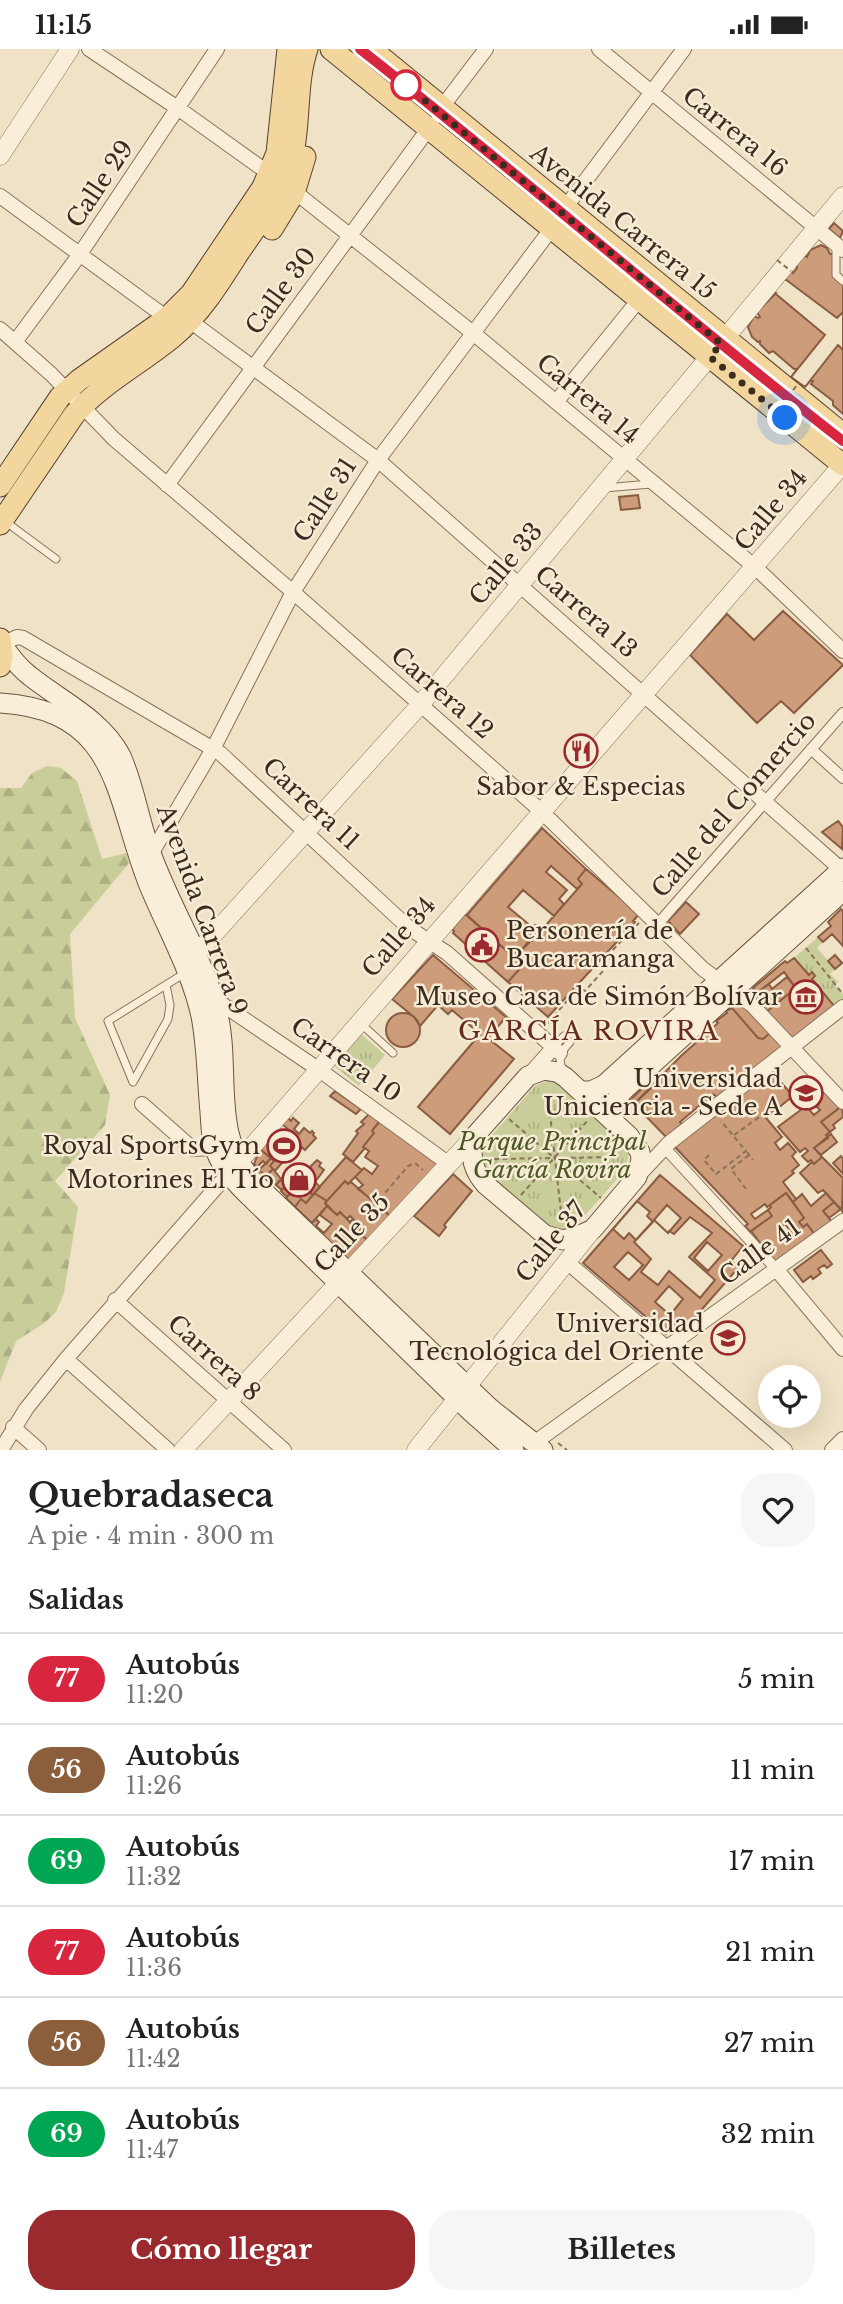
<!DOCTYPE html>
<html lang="es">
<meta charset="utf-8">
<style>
body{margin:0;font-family:"Libre Baskerville",serif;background:#f6f6f6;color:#222;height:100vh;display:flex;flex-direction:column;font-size:26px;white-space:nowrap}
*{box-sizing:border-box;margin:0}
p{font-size:23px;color:#767676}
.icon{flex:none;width:38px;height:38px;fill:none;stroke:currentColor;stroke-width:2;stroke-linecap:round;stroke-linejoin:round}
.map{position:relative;height:1401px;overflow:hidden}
.sheet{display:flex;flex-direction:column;background:#fff;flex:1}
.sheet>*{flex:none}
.badge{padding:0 14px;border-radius:23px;font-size:24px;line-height:46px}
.fabs{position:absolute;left:758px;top:1316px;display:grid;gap:14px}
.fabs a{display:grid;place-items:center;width:63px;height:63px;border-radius:50%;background:#fff;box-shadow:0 7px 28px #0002;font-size:35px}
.you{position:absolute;width:35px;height:35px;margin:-18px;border:5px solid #fff;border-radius:50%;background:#1a73e8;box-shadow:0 0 0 10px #1a73e833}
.map>.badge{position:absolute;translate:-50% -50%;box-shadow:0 0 0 4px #fff}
h2{padding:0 28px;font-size:26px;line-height:63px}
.round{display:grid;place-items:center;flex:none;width:74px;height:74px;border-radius:28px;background:#f6f6f6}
.head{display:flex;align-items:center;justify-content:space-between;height:119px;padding:0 28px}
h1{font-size:33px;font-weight:700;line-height:52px}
.button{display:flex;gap:14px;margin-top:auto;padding:14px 28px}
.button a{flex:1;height:80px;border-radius:28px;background:#9a2a2d;color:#fff;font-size:28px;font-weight:700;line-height:80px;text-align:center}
.button a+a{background:#f6f6f6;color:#222}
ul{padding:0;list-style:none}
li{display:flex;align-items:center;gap:21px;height:91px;padding:0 28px;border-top:2px solid #e0e0e0}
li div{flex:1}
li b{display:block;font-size:26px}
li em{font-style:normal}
li .badge{min-width:77px;font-weight:700;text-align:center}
.status{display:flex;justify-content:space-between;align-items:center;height:49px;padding:0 35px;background:#fff;direction:ltr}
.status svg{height:19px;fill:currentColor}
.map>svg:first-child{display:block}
.grass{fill:url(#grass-tufts)}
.forest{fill:url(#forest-firs)}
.building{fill:#cd9c7b;stroke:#8a5c41;stroke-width:2;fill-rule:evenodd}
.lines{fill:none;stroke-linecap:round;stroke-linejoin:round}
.service-casing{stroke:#8a735b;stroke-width:9}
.pedestrian-casing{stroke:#8a735b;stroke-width:12}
.minor-casing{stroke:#8a735b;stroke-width:16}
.tertiary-casing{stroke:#8a735b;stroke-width:19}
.secondary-casing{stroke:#6c543e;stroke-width:21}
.primary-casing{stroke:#58422f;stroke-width:23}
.path{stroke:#8a735b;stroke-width:2;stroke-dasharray:5 3.5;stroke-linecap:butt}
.service{stroke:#f9efd9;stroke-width:7}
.pedestrian{stroke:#f9efd9;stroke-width:10}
.minor{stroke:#f9efd9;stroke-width:14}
.tertiary{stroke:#f9efd9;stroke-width:18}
.secondary{stroke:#f9efd9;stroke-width:19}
.primary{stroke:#f2d69e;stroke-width:21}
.path-bridge{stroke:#8a735b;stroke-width:2;stroke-dasharray:5 3.5;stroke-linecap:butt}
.line-casing{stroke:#fff;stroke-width:16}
.line{stroke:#d7263d;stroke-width:10}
.walk{stroke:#3a2c1f;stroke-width:7;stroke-dasharray:0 12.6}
.stop-dot{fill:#fff;stroke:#d7263d;stroke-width:3.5}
.labels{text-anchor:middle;stroke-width:5;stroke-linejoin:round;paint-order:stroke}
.street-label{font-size:24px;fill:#3a2c1f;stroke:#f6ecd5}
.poi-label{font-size:24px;fill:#3a2c1f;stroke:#f6ecd5;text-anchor:end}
.park-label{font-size:24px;font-style:italic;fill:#4b5725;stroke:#f6ecd5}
.neighbourhood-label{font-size:26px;letter-spacing:2px;fill:#682c1e;stroke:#f6ecd5}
</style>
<div class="status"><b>11:15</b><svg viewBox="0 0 49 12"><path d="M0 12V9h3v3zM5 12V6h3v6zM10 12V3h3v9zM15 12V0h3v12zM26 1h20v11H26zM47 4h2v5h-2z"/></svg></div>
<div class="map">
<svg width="843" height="1401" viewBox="0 0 843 1401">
<defs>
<pattern id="grass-tufts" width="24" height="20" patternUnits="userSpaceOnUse" patternTransform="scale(1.75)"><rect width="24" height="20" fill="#c8cd99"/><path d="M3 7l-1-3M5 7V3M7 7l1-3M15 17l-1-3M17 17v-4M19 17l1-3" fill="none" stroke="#adb083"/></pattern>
<pattern id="forest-firs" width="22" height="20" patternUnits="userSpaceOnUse" patternTransform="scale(1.75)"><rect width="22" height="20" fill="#c8cd99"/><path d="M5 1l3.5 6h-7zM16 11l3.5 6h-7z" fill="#adb083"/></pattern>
</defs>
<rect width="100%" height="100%" fill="#efe2c6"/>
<!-- grass -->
<path class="grass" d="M818,888L823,893L817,899L835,920L830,925L838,933L835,936L843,945V950L834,957L812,930L815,927L813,924L809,926L794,909Z
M360,984L385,1006L359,1037L333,1016Z
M546,1032H554L564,1037L624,1092L629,1103L626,1120L572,1181L556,1185L485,1127L480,1100L535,1037Z"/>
<!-- forest -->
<path class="forest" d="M47,717L61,719L77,732L102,810L127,804L129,814L70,885L75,969L110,1046L105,1076L55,1132L78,1158L64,1244L56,1263L43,1275L16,1292L0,1333V739H21L32,724Z"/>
<!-- building -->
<path class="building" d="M387,22L424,52L416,62L379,31Z
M834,174L843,182L840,189L829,180Z
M821,196L827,199L830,205H833V227L843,235V365L833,356V352L811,335L813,332L811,331L805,338L791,328L797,320H794L773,302L769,304L760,295V292L758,293L752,288L748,278L754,267L758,269L760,268L757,263L776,244L771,241L791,222L793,224L797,219V215L804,206L807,208L810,201Z
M785,230L837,269L843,263V301L838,296L805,338L791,328L825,286L771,241Z
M638,446L640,459L621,461L619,448Z
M783,562L843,616L794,664L781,652L757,674L690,606L727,565L754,591Z
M838,772L843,778L842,800L822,783Z
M542,779L586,820L578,830L582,835L577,840L551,817L546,823L567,841L559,850L564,855L554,867L523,841L508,858L532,878L535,876L542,880L521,902L518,900L512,907L467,866Z
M586,820L639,865L633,872L635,873L548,968L508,933L523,916L512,907L518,900L521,902L530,890L532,892L582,835L578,830Z
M686,853L699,865L680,885L668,872Z
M841,860L843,862V897L832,885L823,893L818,888L831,877L828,873Z
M465,865L523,916L508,933L453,884L454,882L452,880Z
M433,906L506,968L488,989L514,1010L450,1085L418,1058L480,985L452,961L448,965L438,956L420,977L414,968L392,950Z
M835,906L842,914L835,920L828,912Z
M794,909L809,926L812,923L815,927L812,930L834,957L843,952L793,992L765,964L796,939L784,923L757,944L753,939L785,912L787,914Z
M787,928L796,939L765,964L748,945L754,940L757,944L769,935L772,940Z
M737,954H744L788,996L770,984L763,990L758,989L732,959Z
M732,959L758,989L763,990L770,984L783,997L717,1048L713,1045L680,1073L682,1075L666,1088L634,1055L681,1007L718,974L716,972L727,964L726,962Z
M386 981a17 17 0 1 1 34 0a17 17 0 1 1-34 0Z
M770,1021L793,1047L766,1069L782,1088L775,1094L780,1101L788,1094L796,1103L792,1107L799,1116L792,1122L794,1124L783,1133L796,1150L793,1153L786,1144L767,1158L765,1155L751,1165L755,1170L768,1161L772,1167L750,1183L745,1177L748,1175L674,1097Z
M648,1034L651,1039L634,1055L630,1051Z
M825,1041L842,1057L821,1073L830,1083L826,1086L828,1089L814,1099L822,1108L814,1115L811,1111L808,1113L802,1107L808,1102L805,1099L800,1103L778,1078L806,1057L814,1066L820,1061L817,1058L819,1055L814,1050Z
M335,1042L361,1060L356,1065L330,1047Z
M842,1057L843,1068L833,1076L835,1079L830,1083L821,1073Z
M369,1065L380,1072L372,1082L374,1084L363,1098L365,1099L353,1113L343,1105L358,1084L356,1082L364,1075L361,1073Z
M288,1069L291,1072L293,1069L299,1074L294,1080L299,1085L304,1079L310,1084L312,1082L314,1084L313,1086L316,1089L305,1101L287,1085L290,1082L282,1075Z
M381,1070L442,1114L392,1169L383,1160L387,1155L374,1146L371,1150L358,1140L363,1136L355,1128L364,1119L372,1125L378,1117L365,1108L369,1102L363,1098L374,1084L372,1082Z
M278,1079L289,1089L285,1093L273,1086Z
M831,1085L837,1093L821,1106L814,1099Z
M273,1086L285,1093L288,1091L301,1100L299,1103L295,1100L286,1109L267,1093Z
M267,1093L286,1109L275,1122L270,1117L274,1112L260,1100Z
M260,1100L271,1109L266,1115L263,1112L257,1118L254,1115Z
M841,1107L843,1110V1125L833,1114Z
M346,1108L362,1121L348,1135L345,1132L327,1152L314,1144Z
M822,1108L843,1129L842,1162L823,1141L818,1144L800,1124L812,1113L814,1115Z
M271,1109L274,1112L270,1117L273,1120L266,1127L259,1121Z
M317,1111L321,1114L319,1117L324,1121L315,1133L320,1138L313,1146L301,1135L308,1128L304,1124Z
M296,1115L306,1122L304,1124L308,1128L301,1135L299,1134L287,1148L281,1142L295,1127L293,1125L295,1123L291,1120Z
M273,1120L281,1130L276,1136L266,1127Z
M291,1120L295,1123L293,1125L295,1127L282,1141L276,1136Z
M453,1125L472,1142L444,1176L446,1178L439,1187L414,1167Z
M660,1126L743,1197L731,1212L739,1218L689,1275L681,1268L666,1285L583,1214ZM667,1156L681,1169L668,1184L654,1171ZM707,1193L722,1206L708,1222L694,1209ZM628,1203L643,1216L629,1231L614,1218ZM669,1237L683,1250L670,1266L655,1253Z
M345,1132L348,1135L351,1133L392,1169L369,1193L358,1182L361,1179L353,1170L350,1167L347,1170L340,1163L337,1166L325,1154Z
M299,1134L313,1146L306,1154L301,1150L295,1158L286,1149Z
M314,1144L327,1152L325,1154L327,1157L312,1174L295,1158L301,1150L306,1154Z
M786,1144L804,1169L799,1173L803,1178L807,1175L815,1186L775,1213L751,1182L772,1167L768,1161L771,1158L770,1156Z
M826,1144L834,1153L823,1162L833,1174L815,1186L807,1175L803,1178L799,1173L804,1169L793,1153L802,1145L811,1157Z
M637,1152L650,1163L647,1167L653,1173L636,1191L629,1184L624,1190L613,1180Z
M834,1153L841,1160L829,1169L823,1162Z
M327,1157L337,1166L340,1163L350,1173L353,1170L350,1174L355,1179L358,1176L359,1177L356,1180L369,1193L350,1214L311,1175L316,1170L319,1173L316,1177L324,1184L332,1175L320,1166Z
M690,1168L712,1184L689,1208L715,1231L700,1249L669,1222L658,1236L641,1223L651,1210L634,1193L654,1171L668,1184L669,1182L674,1185Z
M785,1175L792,1184L784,1189L778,1180Z
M821,1201L832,1215L827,1219L824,1216L818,1220L821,1224L813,1230L811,1227L803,1233L794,1221Z"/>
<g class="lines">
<defs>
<path id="service" d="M836,197V226L843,232
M604,439L651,435
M6,473L56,510
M359,973L393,1004
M554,998L564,987
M563,1022C557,1008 561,1003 570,993
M133,1033L108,972L185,924
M133,1033L168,970L170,956L166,936"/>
<path id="pedestrian" d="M811,700L843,729
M657,876L843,664
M664,1098L776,1220"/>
<path id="minor" d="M89,0L179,60L260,118
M599,0L843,201
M439,62L486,0
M295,143L473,284L755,518L843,602
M0,147L167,269
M562,163L684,0
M190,272L378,411L843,822
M0,280L51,325L114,390L293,543L541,762L703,920L752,956L843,1053
M15,293L80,205L217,0
M556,353L642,247
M167,436L432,75
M2,595L17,588L23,589L220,704L409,879L447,904L560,1004
M147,812L213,700L293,543L378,411L555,175
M213,949L318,1020L449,1115
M529,1026L554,998
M142,1055L193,1100L214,1099
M638,1127L669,1094L843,958
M566,1212L785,1401
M776,1220L843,1300
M115,1251L284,1401
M66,1310L168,1401
M13,1378L39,1401
M534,1394L843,1172
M1,1401L26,1360L66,1310L228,1125
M832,1401L843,1390"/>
<path id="tertiary" d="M0,107L70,0
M196,905L420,656L843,147
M231,1122L843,415
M183,1401L473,1089
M416,1401L593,1180"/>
<path id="secondary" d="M2,595C10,607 18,618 30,627C61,652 102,670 121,707C135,738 139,772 151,804C170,857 202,906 217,961C232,1019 210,1086 254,1133L490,1359L543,1401
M0,654C119,661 114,747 148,834C166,878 191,921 201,967C207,998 207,1032 210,1063C211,1077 211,1092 217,1105C223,1120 234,1132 245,1143L471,1363L514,1401
M544,1021L557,1023L565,1028L629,1087L640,1103L641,1110L637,1128L593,1180L578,1187L563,1191L545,1186L486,1136C473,1122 470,1108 473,1089L528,1027Z
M581,1042H591L604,1036L843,819
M614,1072C611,1058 615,1050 625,1040L843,842"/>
<path id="primary" d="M331,0L843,416
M371,0L843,385
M272,180L294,144L305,108
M0,437L60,348L79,331L167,269L191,245L263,138L277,104L288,0
M0,475L74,366C102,334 142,314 174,287C201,264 220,233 239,203C257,177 276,151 288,121C302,83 294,39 307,0
M0,590L2,607L0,617"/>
</defs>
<!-- service casing -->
<use href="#service" class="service-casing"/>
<!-- pedestrian casing -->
<use href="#pedestrian" class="pedestrian-casing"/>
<!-- minor casing -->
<use href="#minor" class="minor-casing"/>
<!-- tertiary casing -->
<use href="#tertiary" class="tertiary-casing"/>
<!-- secondary casing -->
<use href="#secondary" class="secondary-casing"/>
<!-- primary casing -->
<use href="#primary" class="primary-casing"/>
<!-- path -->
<path class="path" d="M806,899L842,944
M548,974L579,938L585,942L612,912L607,907L639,874
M548,1047L562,1172
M509,1070L601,1149
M734,1086L772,1059
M747,1103L753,1111
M709,1106L704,1111L716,1125L746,1102L721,1072
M494,1110L618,1108
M746,1140L731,1120L749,1106
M521,1146L589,1070
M380,1150L408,1117L415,1114L423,1121
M558,1394L567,1401"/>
<!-- service -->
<use href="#service" class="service"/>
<!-- pedestrian -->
<use href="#pedestrian" class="pedestrian"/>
<!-- minor -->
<use href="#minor" class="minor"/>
<!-- tertiary -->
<use href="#tertiary" class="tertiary"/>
<!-- secondary -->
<use href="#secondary" class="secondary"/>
<!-- primary -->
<use href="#primary" class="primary"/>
<!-- path-bridge -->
<path class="path-bridge" d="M777,211L791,222
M771,367L799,334"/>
</g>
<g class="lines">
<defs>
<path id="line" d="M360,0C523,128 679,265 843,392"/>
</defs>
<!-- line casing -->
<use href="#line" class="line-casing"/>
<!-- line -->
<use href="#line" class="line"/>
<!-- walk -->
<path class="walk" d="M406,36L717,291L721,295L710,308L785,369"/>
</g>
<!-- icons -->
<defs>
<symbol id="restaurant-ring" viewBox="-11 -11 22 22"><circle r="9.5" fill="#f6ecd5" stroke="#9a2a2d" stroke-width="1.5"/><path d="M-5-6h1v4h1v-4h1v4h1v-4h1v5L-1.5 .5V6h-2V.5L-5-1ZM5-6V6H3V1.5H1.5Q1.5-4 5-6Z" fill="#9a2a2d"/></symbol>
<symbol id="civic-ring" viewBox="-11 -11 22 22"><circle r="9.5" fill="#f6ecd5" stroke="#9a2a2d" stroke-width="1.5"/><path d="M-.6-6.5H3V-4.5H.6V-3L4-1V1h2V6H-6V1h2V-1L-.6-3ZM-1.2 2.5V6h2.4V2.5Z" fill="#9a2a2d"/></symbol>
<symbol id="museum-ring" viewBox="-11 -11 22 22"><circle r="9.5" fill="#f6ecd5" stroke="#9a2a2d" stroke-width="1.5"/><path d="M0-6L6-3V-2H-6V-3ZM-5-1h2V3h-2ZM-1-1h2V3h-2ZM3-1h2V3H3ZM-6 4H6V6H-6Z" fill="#9a2a2d"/></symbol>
<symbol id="university-ring" viewBox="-11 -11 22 22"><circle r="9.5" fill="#f6ecd5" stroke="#9a2a2d" stroke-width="1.5"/><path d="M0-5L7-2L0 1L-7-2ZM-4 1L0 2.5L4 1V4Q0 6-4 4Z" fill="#9a2a2d"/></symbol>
<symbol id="stadium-ring" viewBox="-11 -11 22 22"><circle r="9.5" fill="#f6ecd5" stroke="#9a2a2d" stroke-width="1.5"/><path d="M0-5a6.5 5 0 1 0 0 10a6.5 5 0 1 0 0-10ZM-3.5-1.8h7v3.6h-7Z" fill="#9a2a2d"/></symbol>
<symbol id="shop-ring" viewBox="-11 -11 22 22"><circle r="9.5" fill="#f6ecd5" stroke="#9a2a2d" stroke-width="1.5"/><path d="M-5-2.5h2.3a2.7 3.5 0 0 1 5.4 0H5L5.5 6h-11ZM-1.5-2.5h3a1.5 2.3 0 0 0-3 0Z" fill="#9a2a2d"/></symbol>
</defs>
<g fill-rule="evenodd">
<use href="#restaurant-ring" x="562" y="683" width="38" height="38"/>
<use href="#civic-ring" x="463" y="877" width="38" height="38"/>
<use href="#museum-ring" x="787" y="929" width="38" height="38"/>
<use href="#university-ring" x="787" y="1025" width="38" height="38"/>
<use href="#stadium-ring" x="265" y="1078" width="38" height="38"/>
<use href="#shop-ring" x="280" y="1112" width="38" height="38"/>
<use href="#university-ring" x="709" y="1270" width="38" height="38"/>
</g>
<!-- markers -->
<circle class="stop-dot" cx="406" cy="36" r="14"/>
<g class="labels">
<!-- street labels -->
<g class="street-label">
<text transform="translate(735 83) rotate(39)" y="8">Carrera 16</text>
<text transform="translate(100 135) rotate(-56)" y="8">Calle 29</text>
<text transform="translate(623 173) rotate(39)" y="8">Avenida Carrera 15</text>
<text transform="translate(281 242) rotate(-54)" y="8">Calle 30</text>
<text transform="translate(588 350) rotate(40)" y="8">Carrera 14</text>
<text transform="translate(325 451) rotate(-57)" y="8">Calle 31</text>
<text transform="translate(771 461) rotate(-50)" y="8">Calle 34</text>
<text transform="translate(506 515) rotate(-50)" y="8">Calle 33</text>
<text transform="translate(586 563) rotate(41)" y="8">Carrera 13</text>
<text transform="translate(442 644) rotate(41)" y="8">Carrera 12</text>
<text transform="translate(311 755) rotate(43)" y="8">Carrera 11</text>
<text transform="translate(734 756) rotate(-49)" y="8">Calle del Comercio</text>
<text transform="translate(202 861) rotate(70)" y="8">Avenida Carrera 9</text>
<text transform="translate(399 888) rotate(-49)" y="8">Calle 34</text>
<text transform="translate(346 1011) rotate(35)" y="8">Carrera 10</text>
<text transform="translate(352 1184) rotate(-47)" y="8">Calle 35</text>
<text transform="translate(551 1193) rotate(-51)" y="8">Calle 37</text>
<text transform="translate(760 1203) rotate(-36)" y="8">Calle 41</text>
<text transform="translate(214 1309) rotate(42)" y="8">Carrera 8</text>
</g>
<!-- poi labels -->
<g class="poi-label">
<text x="581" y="746" text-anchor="middle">Sabor &amp; Especias</text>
<text x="506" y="890" text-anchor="start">Personería de<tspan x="506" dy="28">Bucaramanga</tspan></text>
<text x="782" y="956">Museo Casa de Simón Bolívar</text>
<text x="782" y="1038">Universidad<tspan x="782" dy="28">Uniciencia - Sede A</tspan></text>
<text x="260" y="1105">Royal SportsGym</text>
<text x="274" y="1139">Motorines El Tío</text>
<text x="704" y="1283">Universidad<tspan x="704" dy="28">Tecnológica del Oriente</tspan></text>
</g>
<!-- park labels -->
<g class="park-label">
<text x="552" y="1101">Parque Principal<tspan x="552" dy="28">García Rovira</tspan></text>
</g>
<!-- neighbourhood labels -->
<g class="neighbourhood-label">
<text x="589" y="991">GARCÍA ROVIRA</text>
</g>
</g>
</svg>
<div class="fabs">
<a><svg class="icon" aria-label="locate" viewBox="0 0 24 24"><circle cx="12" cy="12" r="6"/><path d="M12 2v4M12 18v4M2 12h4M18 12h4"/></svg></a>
</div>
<div class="you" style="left:785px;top:369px"></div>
</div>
<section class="sheet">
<div class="head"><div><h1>Quebradaseca</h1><p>A pie · 4 min · 300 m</p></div><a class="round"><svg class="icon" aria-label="heart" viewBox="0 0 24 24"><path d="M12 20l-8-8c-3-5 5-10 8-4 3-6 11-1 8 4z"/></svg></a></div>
<h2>Salidas</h2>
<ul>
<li><span class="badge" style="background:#d7263d;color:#fff">77</span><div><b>Autobús</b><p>11:20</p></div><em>5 min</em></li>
<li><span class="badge" style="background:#8b5e3c;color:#fff">56</span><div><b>Autobús</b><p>11:26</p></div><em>11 min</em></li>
<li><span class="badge" style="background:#00a651;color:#fff">69</span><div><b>Autobús</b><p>11:32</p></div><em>17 min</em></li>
<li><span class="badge" style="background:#d7263d;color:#fff">77</span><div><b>Autobús</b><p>11:36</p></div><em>21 min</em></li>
<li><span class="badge" style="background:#8b5e3c;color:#fff">56</span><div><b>Autobús</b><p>11:42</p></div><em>27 min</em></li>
<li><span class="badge" style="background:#00a651;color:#fff">69</span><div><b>Autobús</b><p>11:47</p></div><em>32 min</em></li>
</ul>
<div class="button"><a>Cómo llegar</a><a>Billetes</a></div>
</section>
